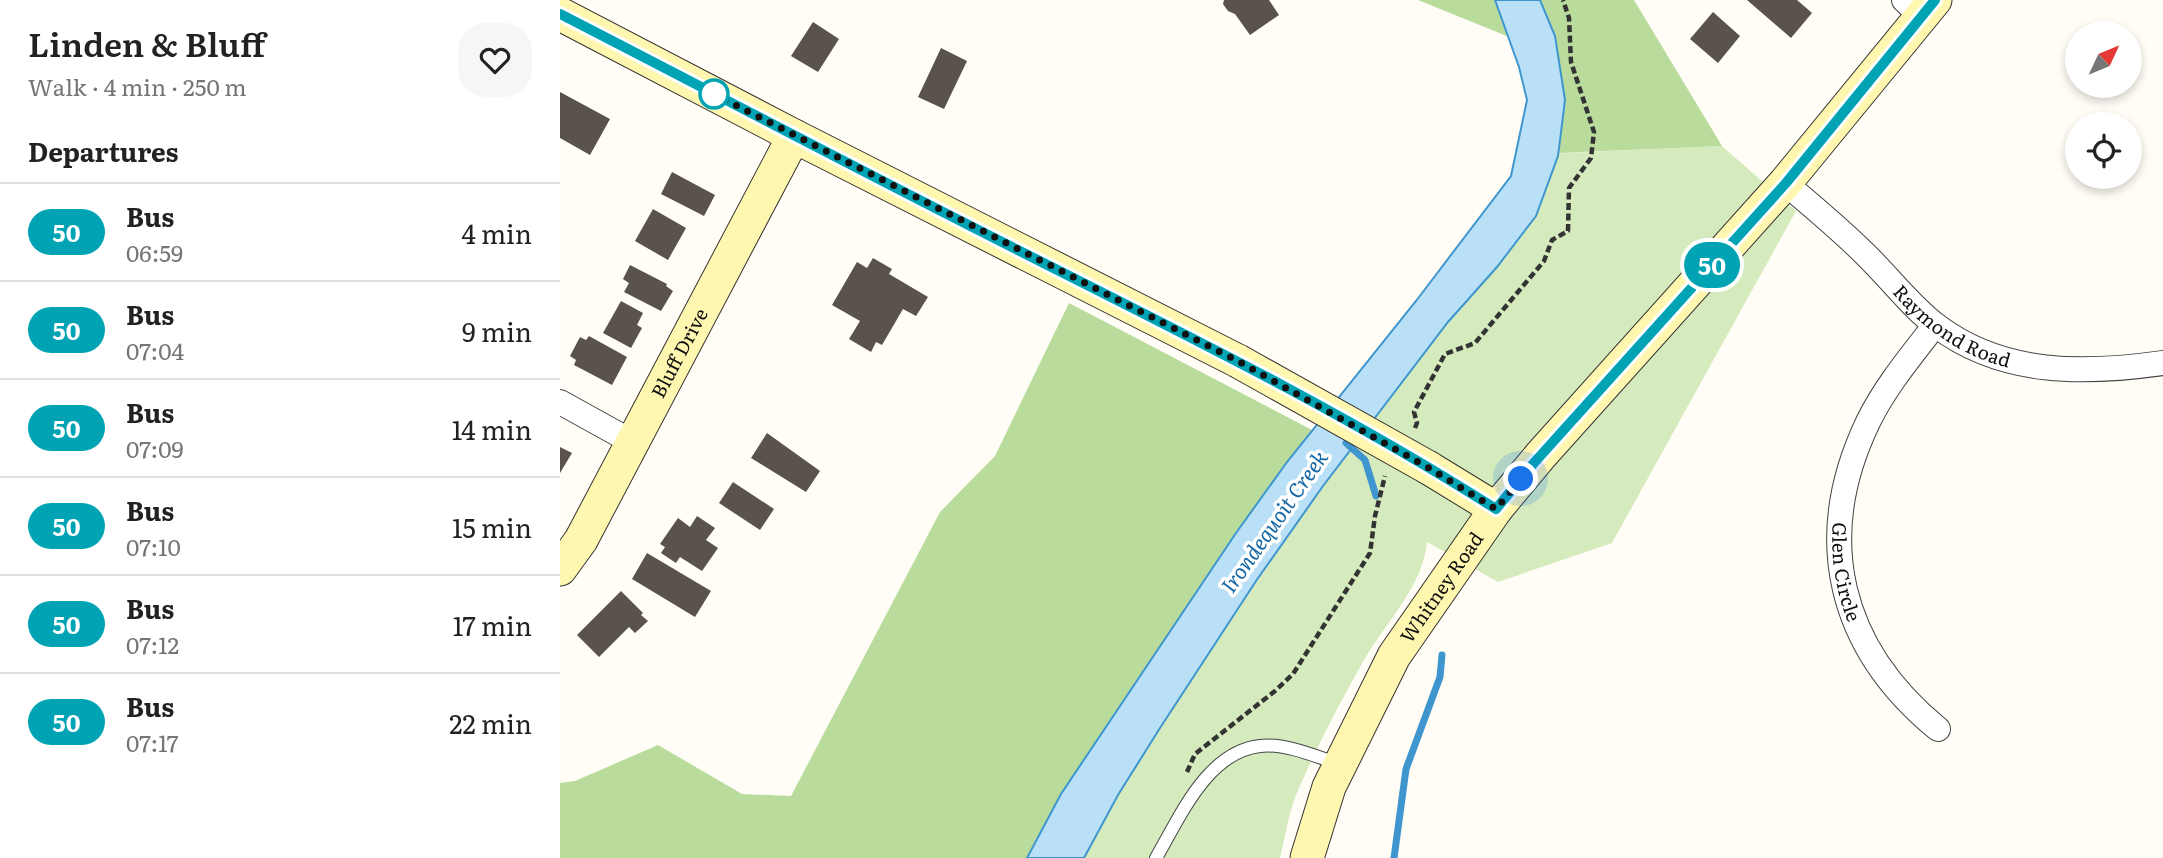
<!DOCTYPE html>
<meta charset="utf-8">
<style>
body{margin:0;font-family:Literata,serif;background:#f6f6f6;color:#222;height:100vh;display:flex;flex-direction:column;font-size:26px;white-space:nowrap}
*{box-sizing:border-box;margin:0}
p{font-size:23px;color:#767676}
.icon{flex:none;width:38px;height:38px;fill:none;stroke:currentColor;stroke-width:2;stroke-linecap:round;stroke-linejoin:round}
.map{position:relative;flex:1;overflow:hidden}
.panel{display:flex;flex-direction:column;background:#fff;width:560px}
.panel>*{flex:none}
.badge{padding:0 14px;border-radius:23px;font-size:24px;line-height:46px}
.needle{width:46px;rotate:46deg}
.controls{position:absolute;left:1505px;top:21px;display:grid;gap:14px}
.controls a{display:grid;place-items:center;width:77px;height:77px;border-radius:50%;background:#fff;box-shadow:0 4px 10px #0003;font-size:35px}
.you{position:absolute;width:35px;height:35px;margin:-18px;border:5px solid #fff;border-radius:50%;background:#1a73e8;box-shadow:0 0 0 10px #1a73e833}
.map>.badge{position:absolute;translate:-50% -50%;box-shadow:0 0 0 4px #fff}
h2{padding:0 28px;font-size:26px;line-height:63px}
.round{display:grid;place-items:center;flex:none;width:74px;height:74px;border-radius:28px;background:#f6f6f6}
.head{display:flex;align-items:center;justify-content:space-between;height:119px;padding:0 28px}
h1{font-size:33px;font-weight:600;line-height:52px}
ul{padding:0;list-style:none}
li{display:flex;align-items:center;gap:21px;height:98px;padding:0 28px;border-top:2px solid #e0e0e0}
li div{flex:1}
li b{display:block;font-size:26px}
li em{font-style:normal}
li .badge{min-width:77px;font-weight:700;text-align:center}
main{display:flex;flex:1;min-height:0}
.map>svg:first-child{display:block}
.green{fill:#d5ebbd}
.forest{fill:#b9dc9c}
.water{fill:#b9e0f7;stroke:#3f96cf;stroke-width:2}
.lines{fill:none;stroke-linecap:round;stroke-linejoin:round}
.stream{stroke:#3f96cf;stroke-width:7}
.building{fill:#5a524d}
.lane-casing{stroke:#444;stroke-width:14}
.street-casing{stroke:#444;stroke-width:26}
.secondary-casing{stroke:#333;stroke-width:35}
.path{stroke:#333;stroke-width:4.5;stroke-dasharray:7 3.5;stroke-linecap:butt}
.lane{stroke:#fff;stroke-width:12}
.street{stroke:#fff;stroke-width:24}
.secondary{stroke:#fff6b0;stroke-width:33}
.secondary-bridge-casing{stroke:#333;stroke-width:35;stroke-linecap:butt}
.secondary-bridge{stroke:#fff6b0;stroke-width:33}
.line-casing{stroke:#fff;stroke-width:16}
.line{stroke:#00a3b4;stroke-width:10}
.walk{stroke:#111;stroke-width:7;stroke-dasharray:0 12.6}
.stop-dot{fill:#fff;stroke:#00a3b4;stroke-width:3.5}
.labels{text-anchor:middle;stroke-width:7;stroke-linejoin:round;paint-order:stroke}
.street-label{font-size:19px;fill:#111;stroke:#fff}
.water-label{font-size:21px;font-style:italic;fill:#1768a6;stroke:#fff}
</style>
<main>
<section class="panel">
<div class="head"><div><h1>Linden &amp; Bluff</h1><p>Walk · 4 min · 250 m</p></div><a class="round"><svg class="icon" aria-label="heart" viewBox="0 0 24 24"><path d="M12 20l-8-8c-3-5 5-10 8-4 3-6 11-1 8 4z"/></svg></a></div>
<h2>Departures</h2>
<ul>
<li><span class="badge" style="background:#00a3b4;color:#fff">50</span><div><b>Bus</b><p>06:59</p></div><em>4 min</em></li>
<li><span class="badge" style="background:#00a3b4;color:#fff">50</span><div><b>Bus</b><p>07:04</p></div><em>9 min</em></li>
<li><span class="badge" style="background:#00a3b4;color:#fff">50</span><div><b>Bus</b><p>07:09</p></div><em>14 min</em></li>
<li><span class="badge" style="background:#00a3b4;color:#fff">50</span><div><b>Bus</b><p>07:10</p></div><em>15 min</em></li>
<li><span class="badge" style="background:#00a3b4;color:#fff">50</span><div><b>Bus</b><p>07:12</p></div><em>17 min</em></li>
<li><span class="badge" style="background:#00a3b4;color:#fff">50</span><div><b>Bus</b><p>07:17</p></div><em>22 min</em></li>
</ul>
</section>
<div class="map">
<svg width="1603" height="858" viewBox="0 0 1603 858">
<rect width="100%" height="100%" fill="#fffdf5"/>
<!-- green -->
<path class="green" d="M1162,146L1236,211L1052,543L938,582L867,542C863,585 828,620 807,655C781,700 756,748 736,795C728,815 725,838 720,858H487L985,154Z"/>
<!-- forest -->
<path class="forest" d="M858,0H935L949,37Z
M980,0H1074L1162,146L999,153L1005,100L995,36Z
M509,303L752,430L676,533L501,794L467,858H0V783L15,781L98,745L182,794L231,796L380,512L435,456Z"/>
<!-- water -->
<path class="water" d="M935,0H980L995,36L1005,100L998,156L976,216L937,267L888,322L763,486L696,581L600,728L558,795L524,858H467L501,794L676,533L727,462L856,301L951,176L967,100L959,67Z"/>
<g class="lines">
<!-- stream -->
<path class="stream" d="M786,443L805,460L816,496
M834,858L846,769L880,677L882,655"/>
</g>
<!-- building -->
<path class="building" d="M664,0H709L719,15L690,35L675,14L668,11L663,4Z
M1187,0H1237L1252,13L1231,38Z
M1153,12L1180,36L1158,63L1130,39Z
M253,22L279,39L258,72L231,56Z
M381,48L407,61L384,109L358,97Z
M0,92L50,119L30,155L0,138Z
M112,172L155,195L144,216L101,194Z
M93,209L126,228L108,260L75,241Z
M313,258L332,269L329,274L368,297L356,316L343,309L322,345L316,342L311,352L289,339L300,321L272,305L297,262L307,268Z
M70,265L107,284L106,286L113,291L101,311L64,292L69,283L63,279Z
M61,301L83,313L77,325L82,328L71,348L43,333Z
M29,336L67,357L52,385L14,365L16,360L10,356L20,337L26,340Z
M207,433L260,471L246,492L191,458Z
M0,447L12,453L0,473Z
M173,482L214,509L200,530L159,503Z
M137,516L155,528L146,540L158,548L142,571L120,557L116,563L101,553L105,547L100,544L118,518L130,527Z
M87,553L151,591L135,617L72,579Z
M61,591L83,613L81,615L88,621L75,633L69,627L39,657L17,635Z"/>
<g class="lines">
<defs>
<path id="lane" d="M596,858C620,817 647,752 700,746C725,743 755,756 779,764"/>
<g id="street">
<path d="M1344,0L1361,16"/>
<path id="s1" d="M1225,183C1252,206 1280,229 1305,254C1329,277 1351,307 1377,326C1443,376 1525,374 1603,363"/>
<path id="s2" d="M1375,325C1351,356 1325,387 1308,422C1252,539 1279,648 1378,729"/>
<path d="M0,402L74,443"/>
</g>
<g id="secondary">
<path d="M0,14L234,136L678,361"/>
<path d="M869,468L936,509"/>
<path id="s3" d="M0,569L21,540L234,136"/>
<path id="s4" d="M747,858L769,787L834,656L936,509L981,455L1225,183L1375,0"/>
</g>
</defs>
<!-- lane casing -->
<use href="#lane" class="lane-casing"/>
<!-- street casing -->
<use href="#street" class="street-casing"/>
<!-- secondary casing -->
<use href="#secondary" class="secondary-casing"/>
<!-- path -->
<path class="path" d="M855,428L857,423L854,412L885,354L915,343L984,261L992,240L1008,231L1009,188L1031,158L1034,132L1011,62L1009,18L1003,0
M627,772L635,754L715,691L733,674L810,553L815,516L825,476"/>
<!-- lane -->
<use href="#lane" class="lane"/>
<!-- street -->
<use href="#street" class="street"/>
<!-- secondary -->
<use href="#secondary" class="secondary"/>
<defs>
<path id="secondary-bridge" d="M678,361L869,468"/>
</defs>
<!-- secondary-bridge casing -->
<use href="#secondary-bridge" class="secondary-bridge-casing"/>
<!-- secondary-bridge -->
<use href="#secondary-bridge" class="secondary-bridge"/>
</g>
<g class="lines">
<defs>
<path id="line" d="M0,14C150,91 299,170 450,246C614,329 781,410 936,509L973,464L1226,183L1375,0"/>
</defs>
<!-- line casing -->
<use href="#line" class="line-casing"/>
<!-- line -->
<use href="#line" class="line"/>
<!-- walk -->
<path class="walk" d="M154,94L678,361L869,468L936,509L961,479"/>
</g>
<!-- markers -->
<circle class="stop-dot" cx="154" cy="94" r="14"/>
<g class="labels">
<!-- street labels -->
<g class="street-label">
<text dy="7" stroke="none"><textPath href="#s1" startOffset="222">Raymond Road</textPath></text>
<text dy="7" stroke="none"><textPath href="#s3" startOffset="247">Bluff Drive</textPath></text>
<text dy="7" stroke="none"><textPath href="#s2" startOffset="273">Glen Circle</textPath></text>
<text dy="7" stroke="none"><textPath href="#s4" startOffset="304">Whitney Road</textPath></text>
</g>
<!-- water labels -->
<g class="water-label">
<text transform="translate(715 522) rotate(-55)" y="7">Irondequoit Creek</text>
</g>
</g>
</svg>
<div class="controls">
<a><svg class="needle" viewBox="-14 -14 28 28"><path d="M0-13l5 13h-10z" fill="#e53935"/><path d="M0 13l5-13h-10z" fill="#767676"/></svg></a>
<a><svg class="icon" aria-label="locate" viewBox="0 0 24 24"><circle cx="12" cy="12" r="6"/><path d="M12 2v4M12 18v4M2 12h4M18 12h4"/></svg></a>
</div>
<div class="you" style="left:961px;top:479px"></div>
<b class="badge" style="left:1152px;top:265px;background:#00a3b4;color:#fff">50</b>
</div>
</main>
